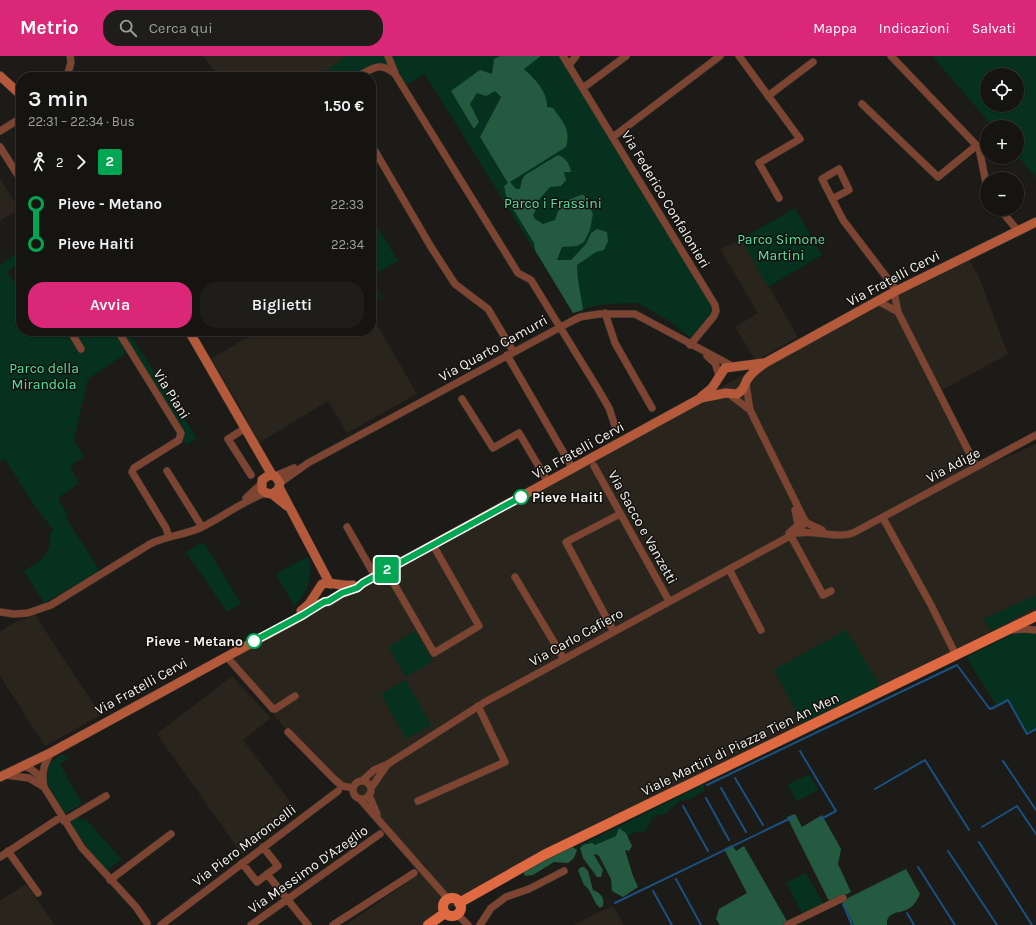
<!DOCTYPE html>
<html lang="it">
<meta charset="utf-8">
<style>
body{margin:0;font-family:Karla,sans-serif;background:#1e1d1a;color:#f1f3f6;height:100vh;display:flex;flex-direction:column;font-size:15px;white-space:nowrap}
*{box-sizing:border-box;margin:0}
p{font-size:13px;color:#9d9e9f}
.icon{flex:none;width:22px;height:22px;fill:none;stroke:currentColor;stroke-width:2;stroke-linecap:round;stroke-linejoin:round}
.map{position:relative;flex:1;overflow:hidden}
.side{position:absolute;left:16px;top:16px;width:360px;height:264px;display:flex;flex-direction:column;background:#151411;border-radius:16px;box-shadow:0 1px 3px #0004,0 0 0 1px #343331}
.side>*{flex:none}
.badge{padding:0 8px;border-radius:3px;font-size:14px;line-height:26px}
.fabs{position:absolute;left:980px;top:12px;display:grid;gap:8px}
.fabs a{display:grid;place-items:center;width:44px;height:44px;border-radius:50%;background:#151411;box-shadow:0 1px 3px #0004,0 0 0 1px #343331;font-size:20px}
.map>.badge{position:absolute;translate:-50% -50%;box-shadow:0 0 0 2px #fff}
.legs{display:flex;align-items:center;gap:6px;height:44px;padding:0 12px;font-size:13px}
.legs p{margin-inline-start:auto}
.headline{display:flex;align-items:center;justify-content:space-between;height:68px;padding:0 12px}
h1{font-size:22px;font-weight:600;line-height:30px}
.action{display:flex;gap:8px;margin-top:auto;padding:8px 12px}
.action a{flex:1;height:46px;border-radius:16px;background:#db2777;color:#fff;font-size:16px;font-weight:600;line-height:46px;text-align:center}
.action a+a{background:#1e1d1a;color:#f1f3f6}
ul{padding:0 12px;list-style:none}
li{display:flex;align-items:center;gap:14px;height:40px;font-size:15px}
li i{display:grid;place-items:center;width:6px;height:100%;margin:0 5px;background:currentColor}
li i::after{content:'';width:10px;height:10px;margin:-5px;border:3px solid;border-radius:50%;background:#151411}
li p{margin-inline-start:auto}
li:first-child i{background:linear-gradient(#0000 50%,currentColor 0)}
li:last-child i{background:linear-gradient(currentColor 50%,#0000 0)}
header{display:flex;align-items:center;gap:24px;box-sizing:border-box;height:56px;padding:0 20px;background:#db2777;color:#fff}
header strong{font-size:19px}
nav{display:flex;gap:22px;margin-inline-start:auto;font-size:14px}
.search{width:280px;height:36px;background:#1e1d1a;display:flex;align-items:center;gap:10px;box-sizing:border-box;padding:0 14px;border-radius:16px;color:#9d9e9f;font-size:15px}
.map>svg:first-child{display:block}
.built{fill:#29251c}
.green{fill:#05311e;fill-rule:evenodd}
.forest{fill:#245b40}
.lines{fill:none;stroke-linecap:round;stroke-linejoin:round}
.stream{stroke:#185182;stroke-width:2}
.street-casing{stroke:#363531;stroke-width:8}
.secondary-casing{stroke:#363531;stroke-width:10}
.primary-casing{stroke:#363531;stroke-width:11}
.street{stroke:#7d4531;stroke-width:7}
.secondary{stroke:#b45a3b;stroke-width:9}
.primary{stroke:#df6a41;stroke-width:10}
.line-1-casing{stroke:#fff;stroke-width:9}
.line-1{stroke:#00a651;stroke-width:6}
.stop-1-dot{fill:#fff;stroke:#00a651;stroke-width:2}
.labels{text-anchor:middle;stroke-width:3;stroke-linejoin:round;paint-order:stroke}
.street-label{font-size:14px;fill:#f5f4f1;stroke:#13120e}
.park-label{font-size:14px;fill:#55e2a1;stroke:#13120e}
.stop-label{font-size:14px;font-weight:bold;fill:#f5f4f1;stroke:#13120e;text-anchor:start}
</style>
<header>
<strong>Metrio</strong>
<div class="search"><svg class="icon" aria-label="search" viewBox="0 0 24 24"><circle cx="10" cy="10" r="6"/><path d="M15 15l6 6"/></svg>Cerca qui</div>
<nav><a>Mappa</a><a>Indicazioni</a><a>Salvati</a></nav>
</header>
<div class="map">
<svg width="1036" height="869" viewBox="0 0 1036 869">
<rect width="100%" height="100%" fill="#1c1b17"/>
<!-- built -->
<path class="built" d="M203,0H346L319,21H219Z
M0,122L19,153L0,165Z
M741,183L798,281L756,305L735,271L758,257L720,193Z
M967,200L978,219L1008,298L942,334L982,412L1036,388V556L542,796L424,869H346L428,812L288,676L226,600L765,307Z
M371,258L417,338L347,377L328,345L257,388L243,363L246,361L211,303L258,275H371Z
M35,559L101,659L45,690L0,620V576L13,567Z
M232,620L271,662L243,684L298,756L242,798L157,678Z
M26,828L55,869H0V845Z
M613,850L624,869H574L597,857Z"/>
<!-- green -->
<path class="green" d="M346,0H500L494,4L492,18L451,35L479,66L470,48L477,36L495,35L501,41L480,81L547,51L533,21L523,12L541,0H563L716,252L694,285L671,266L637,247L607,248L590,251L573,257L425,18L403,31L387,11L357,21H319Z
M932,0H1036V122L1017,99V71H993ZM987,19H1017V49H987Z
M795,152L822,199L768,231L741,183Z
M371,160L398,205L371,221Z
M21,194V207L7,216L15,227L21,223V275H62L63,277L66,275H128L197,382L186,389L128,296L88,323L74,384L84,401L70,410L79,427L58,442L68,460L66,462L100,515L44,547L24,515C41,504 51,501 50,478L53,474L32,446L5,403L0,406V209Z
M371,221L381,241L373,245L371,242Z
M203,486L241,547L227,556L186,496Z
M308,500C314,518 308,537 294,550L276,518Z
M1036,539V551L991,575L984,563Z
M846,574L880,629L803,667L774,614Z
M415,575L433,605L406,621L388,591Z
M1026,575L1036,578V672L1027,677L1009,643L996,649L966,601L1013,578Z
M406,624L431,669L406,683L381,638Z
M62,698L69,702L60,708L82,748L65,758L44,722L45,711Z
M809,718L818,734L797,745L787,729Z
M704,728V736L696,739L692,743L680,745L665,758L658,759L651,763L646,775L635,776L627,780L626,777L617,775L616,780L595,789H583L577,794L575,792Z
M76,760L84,764L86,763L121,803L106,816L67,765Z
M806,817L824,849L803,859L786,827Z"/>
<!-- forest -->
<path class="forest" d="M500,0H541L524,13C534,22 548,36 547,51L553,52C563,66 571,73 566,91L510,126L516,133H520L522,124L525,119L558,99C567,103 569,107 571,116H564L566,124L561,130L550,131L537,146L536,154L533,159L535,163L543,168L555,164C561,146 563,146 581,139H584L593,158L590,174L584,186L577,190L562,191L557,204H571L586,188L591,177L597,173L607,176L608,185L604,194L596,196L577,209C577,224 581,238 583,254L573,257L535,194L534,187L507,143L504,130L508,127L480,81L501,41L495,35L486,40L477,37L470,48L479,66L474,73L451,35L480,14L492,18L494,3Z
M795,758L802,771L822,759L841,793L838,808L851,836L830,847L787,761Z
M619,772L626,777L632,790L629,795L625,794L633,820L638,831L623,841L612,835L611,823L599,800L596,798L594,799L603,814L601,821H597L583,802L580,792L583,789L592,787L595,789L616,780Z
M570,789L577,794L574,802L568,807L554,806L533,819L525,820L523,815Z
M732,789L736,795L744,790L788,867L783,869H720L716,863L719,853L747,837L724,793Z
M581,811H584L588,815L593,834C600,837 605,841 603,850L600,852C592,845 592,834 584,829L578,814Z
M906,813L920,838C918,842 915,848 911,851C902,859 886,853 887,869H854L842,845Z"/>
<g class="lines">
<!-- stream -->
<path class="stream" d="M800,695L836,755L821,763
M1003,705L1036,754
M735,722L763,769
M707,729L957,609L989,652L991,653L1008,644L1027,678L1036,673
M721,732L746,776
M875,733L925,704L969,774
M706,742L729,784
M683,750L708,795
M982,771L1017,750L1036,778
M979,786L1032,869
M948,795L997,869
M918,811L955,869
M676,823L701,869
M653,835L672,869
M615,847L793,761
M843,848L852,869
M907,857L914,869"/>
<defs>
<path id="street" d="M388,0L395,17
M563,0L715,249L716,255L714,260L690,289
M739,0L800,83L759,107L779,142
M891,0L979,92L987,132
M569,9L576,0
M67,21L71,6L70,0
M357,21C373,12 379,5 395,18L518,217L531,224L598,333L609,352L615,370
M583,32L626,0
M768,40L813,6
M862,48L938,121L976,90
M371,55L373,54
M0,75L21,62
M613,81L720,0
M0,91L21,124
M371,98L375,95L431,191L455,228L488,253L513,295
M832,143L849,134L839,113L822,123L843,164L897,235
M1000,153L1018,175
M894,236L898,256L976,410
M878,245L898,256
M605,257L615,287L652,352
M73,275L71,276L81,293
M118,275L181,377L179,384L134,412L132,416L166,472L169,481
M507,299L573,413
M707,300L715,307L719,319
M729,338L750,354
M462,343L493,392L519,377L548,426
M244,373L228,383L251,419
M594,410L669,545
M167,415L202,471
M275,420L294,412
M280,427L308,407L570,266L580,261L599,258H635L734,311
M246,442L261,428
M883,462L931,549L956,599
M804,463L807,467L822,474
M347,471L375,520
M789,477L798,469L795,454
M798,477C816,474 838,483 853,477L1036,379
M791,480L823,539L831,535
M729,513L761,574
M386,514L434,597L479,570L433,489
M515,521L564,603
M0,556L14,558L28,557L51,549L150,488C166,480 184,479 200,472C223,461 242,445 266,437
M1011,574L1023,573L1036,574
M614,576L566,486L620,458
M226,600L273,653H275L295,640
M288,676L334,723L342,730L353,732
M52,696C44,707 41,717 44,731L82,792L136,851L147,867
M23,710L31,713L42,722
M6,719L29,722L44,731
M363,724L374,714L388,708L485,646L801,474L804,463L750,354L746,328
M353 734a9 9 0 1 1 18 0a9 9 0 1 1-18 0Z
M371,732L387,709
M369,739L377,758
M360,743L448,843
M418,745L505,706L478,650
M64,765L106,740
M8,795L38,837
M0,801L61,761
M242,807L257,826L278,810L263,791
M267,818L308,869
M110,824L171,778
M457,858L468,869
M161,869L338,735
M251,869L380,778
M333,869L414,817
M480,869L491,852L506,841L529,833L564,815
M787,869L843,842"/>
<path id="secondary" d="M0,20L21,39
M189,275L272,419
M701,341L712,332L725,312L763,307
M279,431L330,528
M272,438L278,434L280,427L275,420L269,419L262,424V434L266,437L272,438L287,450
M301,555L309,548L322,528C331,525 342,531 353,529
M0,721L52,696L303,559L313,551L324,546L329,545L342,537L357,532L363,527L701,342L726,337L737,338C744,334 744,330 747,324C751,317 758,312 765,307L894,236L1036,166"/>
<path id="primary" d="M443 851a9 9 0 1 1 18 0a9 9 0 1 1-18 0Z
M459,847L544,799L1036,560
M428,869L445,857"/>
</defs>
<!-- street casing -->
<use href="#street" class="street-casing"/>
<!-- secondary casing -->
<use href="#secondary" class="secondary-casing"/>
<!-- primary casing -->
<use href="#primary" class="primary-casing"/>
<!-- street -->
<use href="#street" class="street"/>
<!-- secondary -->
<use href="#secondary" class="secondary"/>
<!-- primary -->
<use href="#primary" class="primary"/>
</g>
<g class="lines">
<defs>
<path id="line-1" d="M254,585L303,559L324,546L329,545L342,537L357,532L363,527L521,441"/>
</defs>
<!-- line-1 casing -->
<use href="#line-1" class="line-1-casing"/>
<!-- line-1 -->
<use href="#line-1" class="line-1"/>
</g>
<!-- markers -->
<g class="stop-1-dot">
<circle cx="521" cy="441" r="7"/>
<circle cx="254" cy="585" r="7"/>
</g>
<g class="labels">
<!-- street labels -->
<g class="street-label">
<text transform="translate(666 143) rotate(59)" y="5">Via Federico Confalonieri</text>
<text transform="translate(893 222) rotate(-28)" y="5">Via Fratelli Cervi</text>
<text transform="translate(493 292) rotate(-29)" y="5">Via Quarto Camurri</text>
<text transform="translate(172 338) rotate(58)" y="5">Via Piani</text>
<text transform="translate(578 394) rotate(-29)" y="5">Via Fratelli Cervi</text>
<text transform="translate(953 409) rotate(-28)" y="5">Via Adige</text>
<text transform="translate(643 471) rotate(61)" y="5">Via Sacco e Vanzetti</text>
<text transform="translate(576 581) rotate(-29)" y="5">Via Carlo Cafiero</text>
<text transform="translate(141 630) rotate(-29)" y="5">Via Fratelli Cervi</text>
<text transform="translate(740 688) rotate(-26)" y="5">Viale Martiri di Piazza Tien An Men</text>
<text transform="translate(244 789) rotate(-37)" y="5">Via Piero Maroncelli</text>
<text transform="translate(308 813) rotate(-35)" y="5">Via Massimo D'Azeglio</text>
</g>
<!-- park labels -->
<g class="park-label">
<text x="553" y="152">Parco i Frassini</text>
<text x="781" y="188">Parco Simone<tspan x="781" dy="16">Martini</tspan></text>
<text x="44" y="317">Parco della<tspan x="44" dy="16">Mirandola</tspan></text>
</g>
<!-- stop labels -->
<g class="stop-label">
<text x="532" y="446">Pieve Haiti</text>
<text x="243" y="590" text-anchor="end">Pieve - Metano</text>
</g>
</g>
</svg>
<div class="fabs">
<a><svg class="icon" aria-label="locate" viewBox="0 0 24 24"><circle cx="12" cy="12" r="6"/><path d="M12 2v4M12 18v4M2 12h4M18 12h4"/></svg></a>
<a>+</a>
<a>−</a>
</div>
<b class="badge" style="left:387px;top:514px;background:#00a651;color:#fff">2</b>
<section class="side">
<div class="headline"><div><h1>3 min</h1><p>22:31 – 22:34 · Bus</p></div><b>1.50 €</b></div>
<div class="legs"><svg class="icon" aria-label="walk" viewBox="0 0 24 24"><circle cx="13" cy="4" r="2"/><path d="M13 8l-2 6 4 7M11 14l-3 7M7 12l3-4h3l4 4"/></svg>2<svg class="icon" aria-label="forward" viewBox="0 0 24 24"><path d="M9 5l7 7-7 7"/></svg><b class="badge" style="background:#00a651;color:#fff">2</b></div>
<ul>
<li><i style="color:#00a651"></i><b>Pieve - Metano</b><p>22:33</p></li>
<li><i style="color:#00a651"></i><b>Pieve Haiti</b><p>22:34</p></li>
</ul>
<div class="action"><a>Avvia</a><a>Biglietti</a></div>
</section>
</div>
